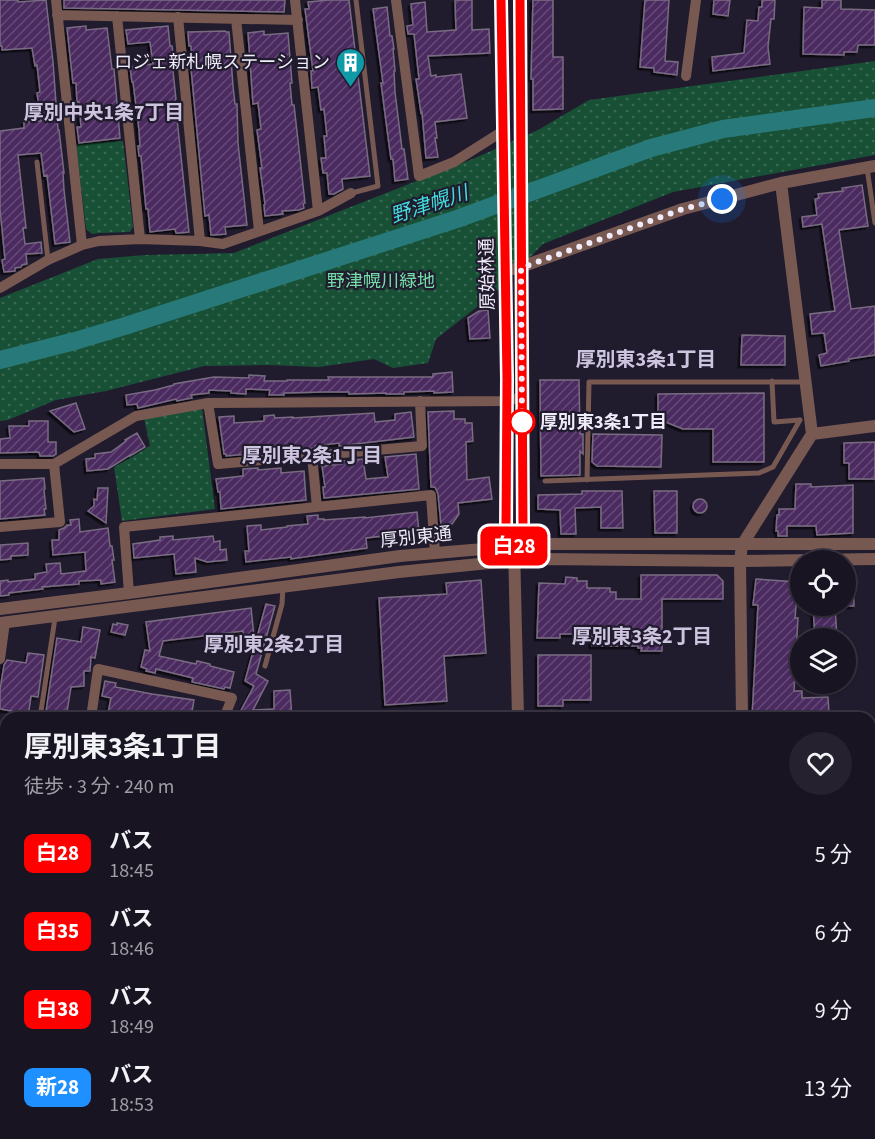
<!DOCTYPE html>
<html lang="ja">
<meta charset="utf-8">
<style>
body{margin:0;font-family:"Source Sans 3","Noto Sans JP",sans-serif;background:#26212f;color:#f1f3f6;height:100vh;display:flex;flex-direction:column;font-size:22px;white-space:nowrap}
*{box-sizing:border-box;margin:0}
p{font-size:20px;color:#9f9ea5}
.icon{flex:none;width:33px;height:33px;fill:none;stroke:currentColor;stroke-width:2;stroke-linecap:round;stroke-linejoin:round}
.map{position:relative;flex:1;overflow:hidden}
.sheet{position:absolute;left:0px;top:712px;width:876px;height:428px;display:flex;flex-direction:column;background:#191422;border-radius:18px 18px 0 0;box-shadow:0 2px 4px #0004,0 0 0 2px #373340}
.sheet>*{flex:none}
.badge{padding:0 12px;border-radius:9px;font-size:21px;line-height:39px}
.tools{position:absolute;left:790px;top:550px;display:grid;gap:12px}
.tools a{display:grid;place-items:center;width:66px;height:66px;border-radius:50%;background:#191422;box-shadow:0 2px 4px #0004,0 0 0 2px #373340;font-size:30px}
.you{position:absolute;width:30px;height:30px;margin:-15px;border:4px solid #fff;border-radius:50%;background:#1a73e8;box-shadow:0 0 0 9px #1a73e833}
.map>.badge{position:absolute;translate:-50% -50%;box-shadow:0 0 0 3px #fff}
.round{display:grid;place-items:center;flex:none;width:63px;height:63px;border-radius:32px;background:#26212f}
.head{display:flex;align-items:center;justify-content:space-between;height:102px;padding:0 24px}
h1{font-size:28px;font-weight:700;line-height:45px}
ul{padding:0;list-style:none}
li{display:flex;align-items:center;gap:18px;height:78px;padding:0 24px}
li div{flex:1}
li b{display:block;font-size:22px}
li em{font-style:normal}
li .badge{min-width:66px;font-weight:700;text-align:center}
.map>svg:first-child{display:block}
.park{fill:url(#park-dots)}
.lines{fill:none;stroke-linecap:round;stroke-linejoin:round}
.river{stroke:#287a7a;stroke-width:18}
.building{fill:url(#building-hatch);stroke:#796c82;stroke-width:1.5;filter:url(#shadow)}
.service{stroke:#785952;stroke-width:5}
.minor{stroke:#785952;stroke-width:10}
.tertiary{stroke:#785952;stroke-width:12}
.line-casing{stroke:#fff;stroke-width:14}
.line{stroke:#f00;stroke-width:9}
.walk{stroke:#efebf9;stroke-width:6;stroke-dasharray:0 10.8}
.stop-dot{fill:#fff;stroke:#f00;stroke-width:3}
.labels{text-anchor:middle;stroke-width:4.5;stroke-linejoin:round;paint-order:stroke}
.poi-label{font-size:18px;fill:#efebf9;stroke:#211b2e;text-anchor:end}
.street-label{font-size:18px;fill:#efebf9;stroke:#211b2e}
.park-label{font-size:18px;fill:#73dda7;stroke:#211b2e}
.stop-label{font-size:18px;font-weight:bold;fill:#efebf9;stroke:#211b2e;text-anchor:start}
.neighbourhood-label{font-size:20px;font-weight:bold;fill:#cdc5df;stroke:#211b2e}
.water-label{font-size:20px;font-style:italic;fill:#41dedf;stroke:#211b2e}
</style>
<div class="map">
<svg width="875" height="1139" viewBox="0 0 875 1139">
<defs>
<pattern id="park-dots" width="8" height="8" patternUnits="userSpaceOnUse" patternTransform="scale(1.5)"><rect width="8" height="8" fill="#185036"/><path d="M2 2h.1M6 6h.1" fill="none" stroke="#3a6954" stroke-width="1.8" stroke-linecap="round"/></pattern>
<pattern id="building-hatch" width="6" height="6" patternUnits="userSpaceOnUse" patternTransform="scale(1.5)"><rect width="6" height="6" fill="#4b2a60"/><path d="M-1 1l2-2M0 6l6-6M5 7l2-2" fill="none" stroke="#654978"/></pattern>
<filter id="shadow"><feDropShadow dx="-2.5" dy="2.5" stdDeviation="0" flood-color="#0009"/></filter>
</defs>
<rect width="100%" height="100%" fill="#211b2e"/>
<!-- park -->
<path class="park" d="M875,61V155L673,192L543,244L496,292L436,339L428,363L393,368L374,359L319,367L268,365L204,366L106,391L56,400L8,420L0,421V298L98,259L145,255L234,253L475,158L538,130L589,100Z
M123,141L133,227L130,232L100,233L92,234L86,229L76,144Z
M202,408L215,509L122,521L114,467L150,446L144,418Z
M6,969V1134H65L63,1139H0V970Z
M875,977V1051L870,1049V993Z"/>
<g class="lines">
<!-- river -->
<path class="river" d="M0,360L75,341L125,326L457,219L651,148L723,129L875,108"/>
</g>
<!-- building -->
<path class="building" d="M0,0H18V2L46,0L53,62L58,130H59L64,173H63L64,190L70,242L55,244L47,175L44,176L41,153L18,155L26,228H23L25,244L41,242L42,253L26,254L27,264L22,265L21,267L15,268V271L4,272L2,260L5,259L0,209V131L24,128V122L41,121L37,93L40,92L37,65L35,66L32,48L2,50V46H0Z
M64,0H285L284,12L64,8Z
M329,0H349L370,176L342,179L343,189L334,194H329L327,173H323L321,158H326L324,136H327L324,109L321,110L318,87L312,88L311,71H313L305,9H309L308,2Z
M455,0H472V30L489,29L490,53L428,56L431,76L436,75V77L461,74L467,118L435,122L437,138H435L438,157L426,158L422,112L421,113L416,79H419L414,34H408L407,26L413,25L411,4L425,2L427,32L456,30Z
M533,0H553V57H563V109L533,110V79H531Z
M645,0H669L665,61L678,62L677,75L654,72V68L640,67Z
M714,0H730L728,16L713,14Z
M762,0H775L774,19H771L768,47L770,64L713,71L712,57L744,53L747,20L758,21L759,7H762Z
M822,0H841V9L875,10V45H858L857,52H844V55L803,54L804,7L822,8Z
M387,7L390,36H392L394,49H393L395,71H394L395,92L402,149H404L408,179L395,181L393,159H391L388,137L381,83H383L373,9Z
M86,26V30L107,28L112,69H114L120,138L79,143L77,127H81L79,102H77L76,83H73L67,28Z
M168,26L170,46H172L174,62H172L176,99L175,100L189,232L180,233H176L175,229L150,232L148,209H146L141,156H139L138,146H140L139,130L133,82H132L130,67L153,64L150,42L128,44L126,30Z
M225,31L226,32H229L233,86L235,104H237L238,143L247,225L225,227L226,234L214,235H211L209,215L205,216L191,68H192L191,46H189L188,32Z
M264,31V35L288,33L292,83H290L292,105H294L305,203L303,204L304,208L299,210L282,211L283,214L265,216L264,205L265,204L260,168H262L257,130L261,129L258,103L253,104L248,33Z
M862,185L868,226L839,230L851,309L875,306V355L849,359V361L821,366L819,355L827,353L824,333L812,334L810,314L835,311L822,224L803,227L802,217L817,215L815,199L819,198L818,194L843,191L842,188Z
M488,310L490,338L470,339L468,318L479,311Z
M742,335L785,336V365H741Z
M452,372L453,392L434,393V391L404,392V394H386V393L349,394V392H324L284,393V395H269L270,390L246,389V394L231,393V391L209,390V393L191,395L192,398L177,401L176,399L138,408L137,404L127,405L126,395L155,390L174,385V384L214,377L249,378V375L265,376L264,381H287V380H329L328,377H433V374Z
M540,380H579L580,434H583V454L580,451V475L541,476Z
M764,393V462H713V429H683L658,419V394Z
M76,403L85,429L74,432L50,411Z
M454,411V419H465V423H472L473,441L466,442L467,480L489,477L492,499L458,503L459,514L452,524L441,525L438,494L435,487H431L428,412Z
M411,412L414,437L339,446V443L315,446V448L226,456V454H224L219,417L234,416V423L264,421V416L274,415L275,418L293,417V418L374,413L375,422L395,420V414Z
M29,421H48V442H56V454L53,456H40L39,452L0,453V439L10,438L9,426H29Z
M137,433L145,447L130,456V455L108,469L87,471L86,459L95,458V454L111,452L126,441L125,440Z
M593,434L662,435L661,467L597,466L592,462Z
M875,442V479H849V463H844V443Z
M416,454L419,489L324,498L323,487H325L322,466L342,464V461L363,459L366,479L388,477L385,457Z
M258,468V470L281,468V473L304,471L306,500L221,509L220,492H218L216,479L243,476V469Z
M44,478L45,489L44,490L46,509H44L45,515L0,519V481Z
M796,484H811V487L853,485V533L817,535L816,526H787V536H778V531H776L777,515H779V509H795Z
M98,488H108L106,523L88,511L94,506V499L97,500Z
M582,491H622L623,528H601V507L575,508L576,534H561L560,510L538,509V495L582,494Z
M654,491H677V533H655Z
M693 506a7 7 0 1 1 14 0a7 7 0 1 1-14 0Z
M417,512L419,532L366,538L367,548L291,559V557L246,562L245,551H249L247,526L261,525V530L287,527V526L308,524L307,516L318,515V519H324V520L365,517V518Z
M79,519L80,532L108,528L110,546H112L114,560H112L115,582L101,584V580L79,581V584L42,587L43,589L9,593V595L0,596V581L8,580V582L35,579V574L47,572L46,564L60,563L61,574L86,571L85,552L53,555L52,540H59V530L64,528L67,525H71L70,520Z
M173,536V540L213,536L214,542L220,541V550L226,549L227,560L207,562L195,558L196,572L176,574L174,554L134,558L133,544L160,540V537Z
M28,543V555L11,556V559L0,560V545Z
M846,573H853L854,606H846Z
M641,575H717L723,581V599H662V651H641L642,648H638V646H592V634H560V638H537L539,583L565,584L566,577L577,578V581H587V588H610V592H616V599H641Z
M756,579L798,582L795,618H798L794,691H802V698L828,697L829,713L809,714L810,718H752L758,605H753Z
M481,580L486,653L444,656L447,701L385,705L379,598L447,594L446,583Z
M266,604L275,606L256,674L268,681L253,710L274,709V691L290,690L292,718H241L242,716L239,714L254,686L245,681Z
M813,606H835L837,639H815Z
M251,608L254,636L244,637L243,631L163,641L159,656L196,664L197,661L210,664V666L234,672L230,688L225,687L224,689L192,682L193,678L156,669L155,673L146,671L147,669L141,667L145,650L150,651L146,622Z
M117,623L128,625L125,635L111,632L113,624L117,625Z
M83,627L100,630L95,658L91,657L90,671H84V686L71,687L66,718H45L57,638L81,642Z
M28,653L44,655L38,697L31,696L28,718H16L17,712L0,709V690L4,665L7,660L26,663Z
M538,655H591V700H563V706H538Z
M105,681L116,683L115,687L152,694L194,700L191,718H107L111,698L102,696Z"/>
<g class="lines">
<!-- service -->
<path class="service" d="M37,162L48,260
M867,168L875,223
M352,193L378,186L356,0
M772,381L774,422L800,420
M587,480L589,382H805
M545,481L759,473L773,467L800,420
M265,666L282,604L283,587
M40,718L55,618
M282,1139L284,1134"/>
<!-- minor -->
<path class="minor" d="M56,0L82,245
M295,0L318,211
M396,0L419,176L454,162L503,131
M57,15L298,20
M117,16L140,239
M178,17L200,241
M236,19L259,231
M686,76L696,0
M0,288L48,260L82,245L99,241L140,239L200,241L223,244L318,211L351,193
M208,403L218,464L422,446L420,401
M312,456L317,507
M0,464H54L136,416L208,403L507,401L521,397
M0,527L60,522L54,464
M129,593L124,527L431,495L435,553
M0,659L5,622
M91,718L98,669L232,698L224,718
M0,834L6,837
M870,837L875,839
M0,895L6,894
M0,957L6,956
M870,967L875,952
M99,1139L101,1134
M169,1139L171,1134
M241,1139L244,1134
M454,1139L456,1134
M710,1139L714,1134
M812,1139L813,1134"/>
<!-- tertiary -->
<path class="tertiary" d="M501,0L507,401L506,528L514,546L518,718
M781,183L812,434
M515,269L683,209L781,183L875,166
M514,546L523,527L520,0
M0,609L129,593L400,556L542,544H875
M0,623L399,572L489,563L543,559L740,561L875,559
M521,718C537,716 558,714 574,718
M742,718L740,561L742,545L812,434L875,426
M0,753H6
M870,791L875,792
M519,1134V1139"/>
</g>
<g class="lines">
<defs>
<path id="line" d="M501,0L507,379L506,528L514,546L523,528L520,0"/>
</defs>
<!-- line casing -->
<use href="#line" class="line-casing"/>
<!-- line -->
<use href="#line" class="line"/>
<!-- walk -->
<path class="walk" d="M522,422L521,268L683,209L722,199"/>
</g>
<!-- icons -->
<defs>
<symbol id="building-pin" viewBox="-11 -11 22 30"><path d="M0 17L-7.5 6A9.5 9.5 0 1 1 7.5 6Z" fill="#0f9aa8" stroke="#211b2e"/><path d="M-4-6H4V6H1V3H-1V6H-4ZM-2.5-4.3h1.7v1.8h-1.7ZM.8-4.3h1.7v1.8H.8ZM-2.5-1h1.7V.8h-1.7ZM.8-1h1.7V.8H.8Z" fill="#fff"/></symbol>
</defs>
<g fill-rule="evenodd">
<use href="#building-pin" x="334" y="46" width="33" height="45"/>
</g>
<!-- markers -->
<circle class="stop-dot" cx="522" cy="422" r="12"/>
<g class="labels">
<!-- poi labels -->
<g class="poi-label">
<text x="330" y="68">ロジェ新札幌ステーション</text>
</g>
<!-- street labels -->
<g class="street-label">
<text transform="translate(487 274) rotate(-91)" y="6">原始林通</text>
<text transform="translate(416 537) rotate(-6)" y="6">厚別東通</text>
</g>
<!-- park labels -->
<g class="park-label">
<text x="381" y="287">野津幌川緑地</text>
</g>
<!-- stop labels -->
<g class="stop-label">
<text x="540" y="428">厚別東3条1丁目</text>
</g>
<!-- neighbourhood labels -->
<g class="neighbourhood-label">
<text x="104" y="119">厚別中央1条7丁目</text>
<text x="646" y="366">厚別東3条1丁目</text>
<text x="312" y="462">厚別東2条1丁目</text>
<text x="642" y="643">厚別東3条2丁目</text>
<text x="274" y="651">厚別東2条2丁目</text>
</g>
<!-- water labels -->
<g class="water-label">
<text transform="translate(429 204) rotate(-18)" y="7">野津幌川</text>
</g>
</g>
</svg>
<div class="tools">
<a><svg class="icon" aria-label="locate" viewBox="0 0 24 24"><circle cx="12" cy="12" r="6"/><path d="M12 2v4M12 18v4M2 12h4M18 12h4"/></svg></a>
<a><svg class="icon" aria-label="layers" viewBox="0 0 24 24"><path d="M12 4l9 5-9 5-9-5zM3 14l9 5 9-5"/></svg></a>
</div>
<div class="you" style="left:722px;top:199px"></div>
<b class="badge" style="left:514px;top:546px;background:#f00;color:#fff">白28</b>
<section class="sheet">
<div class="head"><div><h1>厚別東3条1丁目</h1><p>徒歩 · 3 分 · 240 m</p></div><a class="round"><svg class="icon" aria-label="heart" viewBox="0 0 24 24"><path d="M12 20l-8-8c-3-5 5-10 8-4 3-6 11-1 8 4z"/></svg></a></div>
<ul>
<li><span class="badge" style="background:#f00;color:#fff">白28</span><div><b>バス</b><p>18:45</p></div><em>5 分</em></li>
<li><span class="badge" style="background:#f00;color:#fff">白35</span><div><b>バス</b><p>18:46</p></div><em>6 分</em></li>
<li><span class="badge" style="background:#f00;color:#fff">白38</span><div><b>バス</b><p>18:49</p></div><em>9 分</em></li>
<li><span class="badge" style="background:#1e90ff;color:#fff">新28</span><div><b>バス</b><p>18:53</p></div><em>13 分</em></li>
</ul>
</section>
</div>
